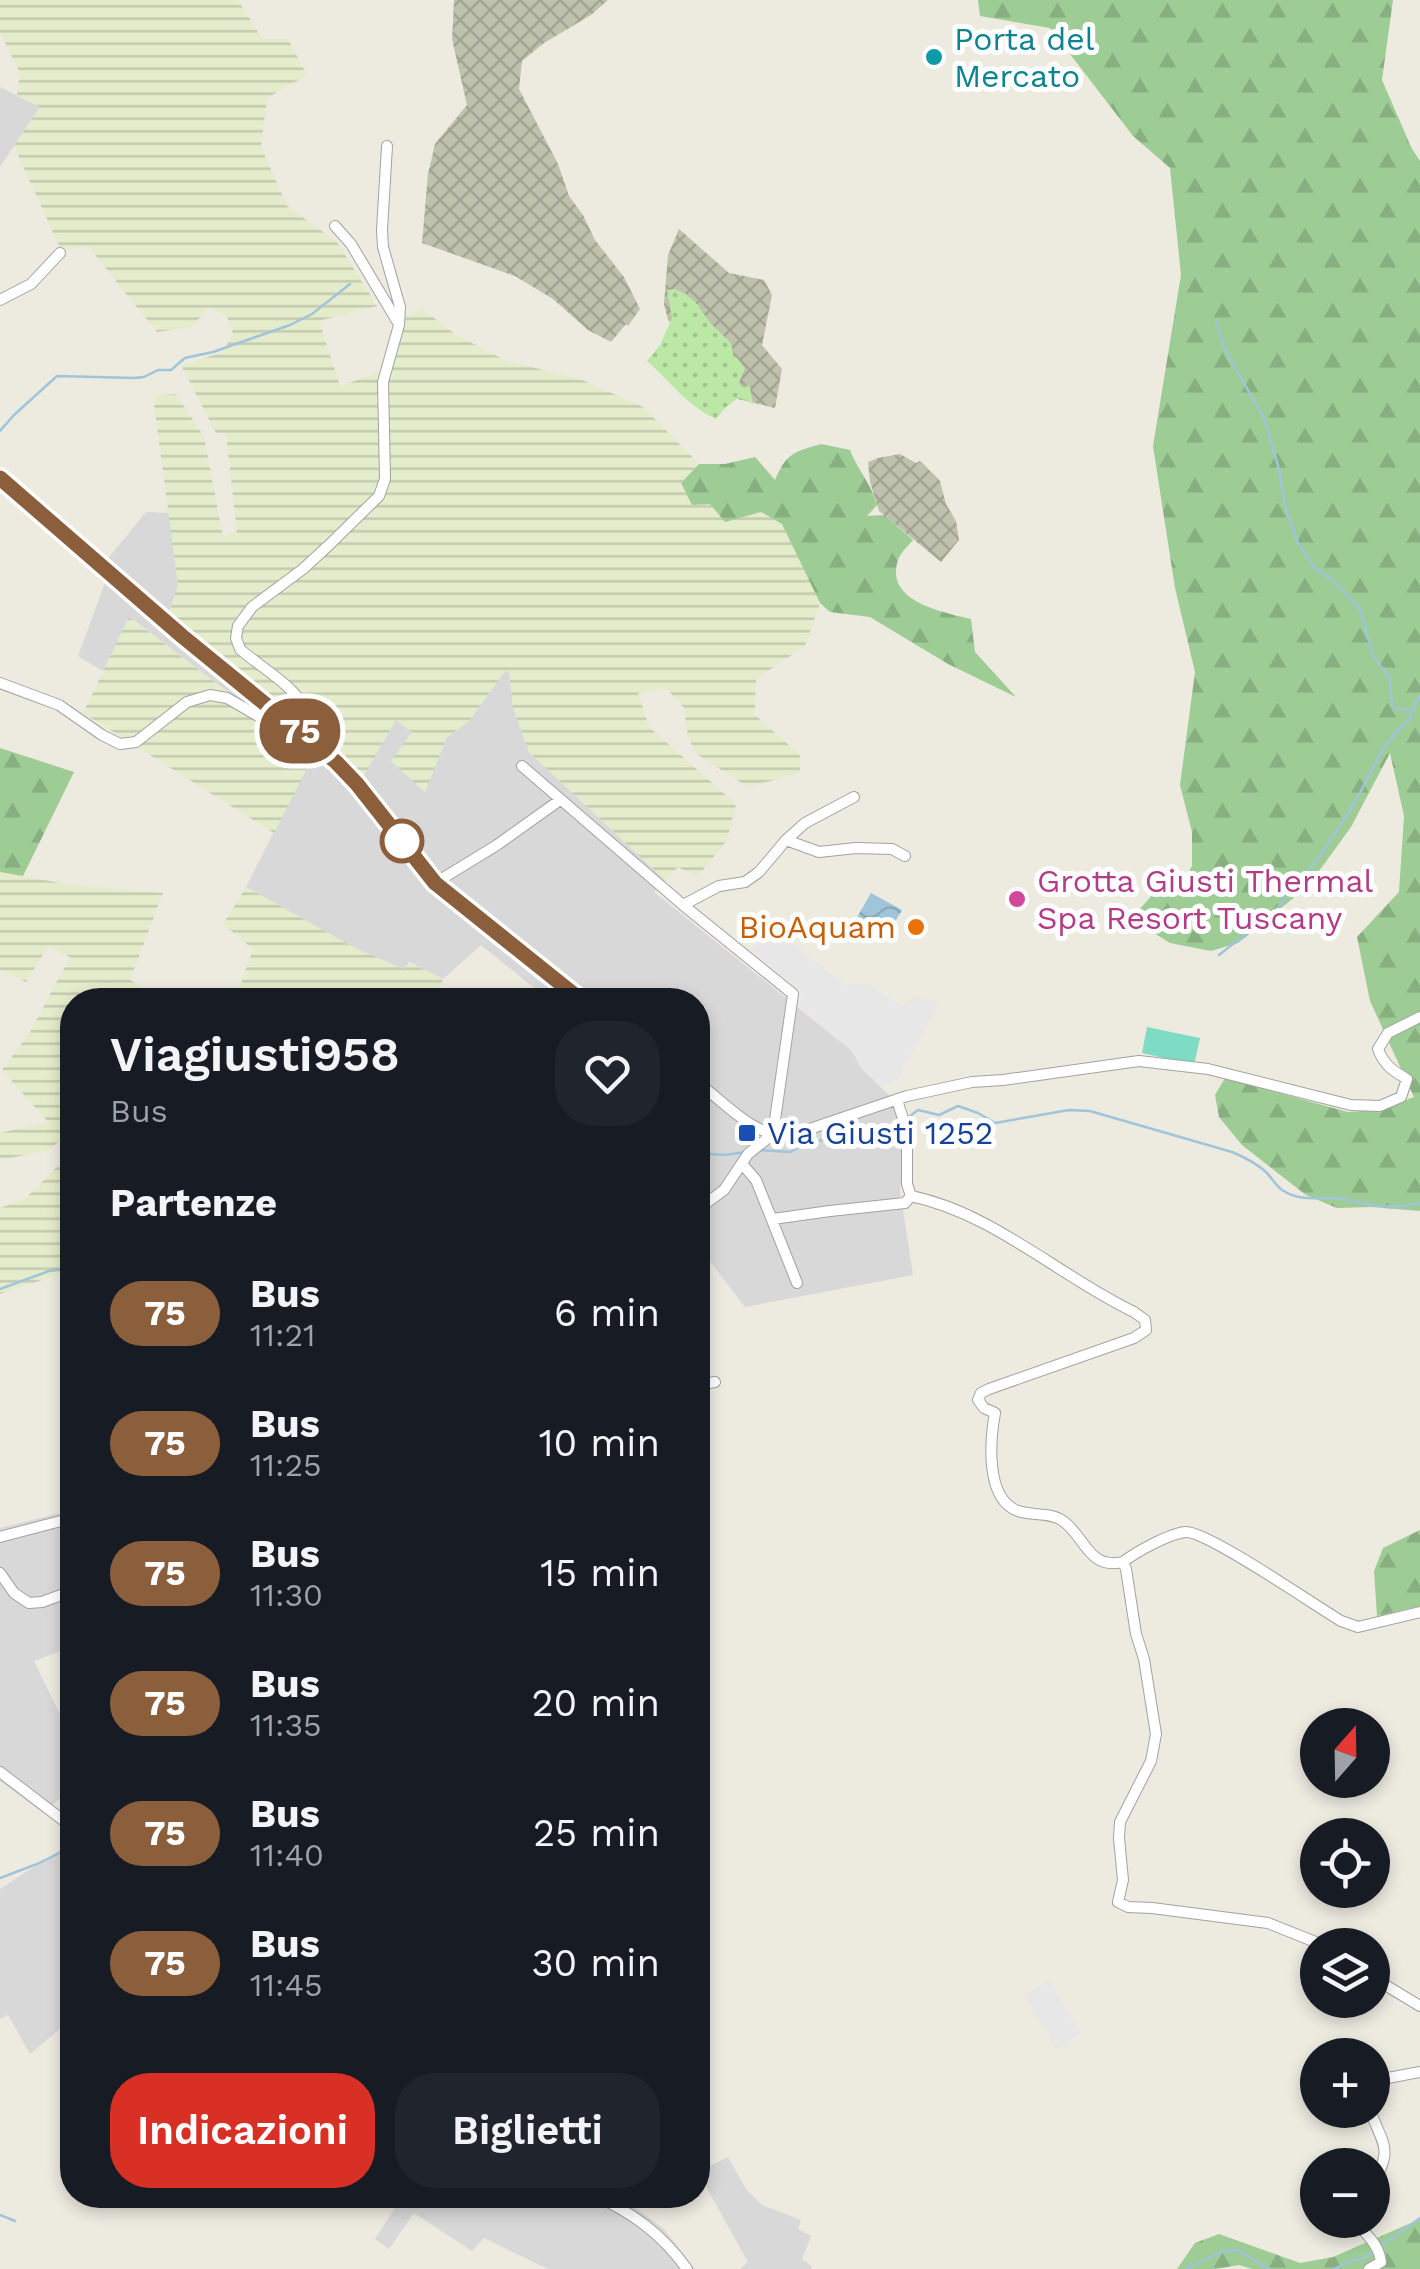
<!DOCTYPE html>
<html lang="it">
<meta charset="utf-8">
<style>
body{margin:0;font-family:"Work Sans",sans-serif;background:#20242c;color:#f1f3f6;height:100vh;display:flex;flex-direction:column;font-size:38px;white-space:nowrap}
*{box-sizing:border-box;margin:0}
p{font-size:32px;color:#9ea1a6}
.icon{flex:none;width:55px;height:55px;fill:none;stroke:currentColor;stroke-width:2;stroke-linecap:round;stroke-linejoin:round}
.map{position:relative;flex:1;overflow:hidden}
.sheet{position:absolute;left:60px;top:988px;width:650px;height:1220px;display:flex;flex-direction:column;background:#171b24;border-radius:40px;box-shadow:0 5px 15px #0003}
.sheet>*{flex:none}
.badge{padding:0 20px;border-radius:32px;font-size:35px;line-height:65px}
.needle{width:65px;rotate:20deg}
.buttons{position:absolute;left:1300px;top:1708px;display:grid;gap:20px}
.buttons a{display:grid;place-items:center;width:90px;height:90px;border-radius:50%;background:#171b24;box-shadow:0 5px 15px #0003;font-size:50px}
.map>.badge{position:absolute;translate:-50% -50%;box-shadow:0 0 0 5px #fff}
h2{padding:0 50px;font-size:38px;line-height:90px}
.round{display:grid;place-items:center;flex:none;width:105px;height:105px;border-radius:40px;background:#20242c}
.headline{display:flex;align-items:center;justify-content:space-between;height:170px;padding:0 50px}
h1{font-size:48px;font-weight:600;line-height:75px}
.button{display:flex;gap:20px;margin-top:auto;padding:20px 50px}
.button a{flex:1;height:115px;border-radius:40px;background:#d93025;color:#fff;font-size:40px;font-weight:600;line-height:115px;text-align:center}
.button a+a{background:#20242c;color:#f1f3f6}
ul{padding:0;list-style:none}
li{display:flex;align-items:center;gap:30px;height:130px;padding:0 50px}
li div{flex:1}
li b{display:block;font-size:38px}
li em{font-style:normal}
li .badge{min-width:110px;font-weight:700;text-align:center}
.map>svg:first-child{display:block}
.residential{fill:#d9d8d8}
.construction{fill:url(#construction-cross-hatch)}
.farmland{fill:url(#farmland-rules)}
.grass{fill:url(#grass-dots)}
.forest{fill:url(#forest-firs)}
.pitch{fill:#7edcc5}
.parking{fill:#e7e7e7}
.water{fill:url(#water-waves)}
.lines{fill:none;stroke-linecap:round;stroke-linejoin:round}
.stream{stroke:#a0c5db;stroke-width:2.5}
.minor-casing{stroke:#a2a2a2;stroke-width:12}
.minor{stroke:#fff;stroke-width:10}
.line-casing{stroke:#fff;stroke-width:22}
.line{stroke:#8b5e3c;stroke-width:15}
.culture-dot{fill:#0f9aa8;stroke:#fff;stroke-width:4}
.stop-dot{fill:#fff;stroke:#8b5e3c;stroke-width:5}
.hotel-dot{fill:#d1479c;stroke:#fff;stroke-width:4}
.food-dot{fill:#e8710a;stroke:#fff;stroke-width:4}
.transit-dot{fill:#1a4fb4;stroke:#fff;stroke-width:4}
.labels{text-anchor:middle;stroke-width:10;stroke-linejoin:round;paint-order:stroke}
.culture-label{font-size:32px;fill:#0d838f;stroke:#fff;text-anchor:start}
.hotel-label{font-size:32px;fill:#b23c85;stroke:#fff;text-anchor:start}
.food-label{font-size:32px;fill:#c56008;stroke:#fff;text-anchor:end}
.transit-label{font-size:32px;fill:#164399;stroke:#fff;text-anchor:start}
</style>
<div class="map">
<svg width="1420" height="2269" viewBox="0 0 1420 2269">
<defs>
<pattern id="construction-cross-hatch" width="8" height="8" patternUnits="userSpaceOnUse" patternTransform="scale(2.5)"><rect width="8" height="8" fill="#bec1ac"/><path d="M0 0l8 8M0 8l8-8" fill="none" stroke="#a3a593"/></pattern>
<pattern id="farmland-rules" width="6" height="5" patternUnits="userSpaceOnUse" patternTransform="scale(2.5)"><rect width="6" height="5" fill="#e5eccb"/><path d="M0 2.5h6" fill="none" stroke="#c4caae"/></pattern>
<pattern id="grass-dots" width="8" height="8" patternUnits="userSpaceOnUse" patternTransform="scale(2.5)"><rect width="8" height="8" fill="#bce8a5"/><path d="M2 2h.1M6 6h.1" fill="none" stroke="#a1c68d" stroke-width="1.8" stroke-linecap="round"/></pattern>
<pattern id="forest-firs" width="22" height="20" patternUnits="userSpaceOnUse" patternTransform="scale(2.5)"><rect width="22" height="20" fill="#9dcc95"/><path d="M5 1l3.5 6h-7zM16 11l3.5 6h-7z" fill="#87af80"/></pattern>
<pattern id="water-waves" width="16" height="10" patternUnits="userSpaceOnUse" patternTransform="scale(2.5)"><rect width="16" height="10" fill="#a0c5db"/><path d="M0 5q4-4 8 0t8 0" fill="none" stroke="#89a9bb"/></pattern>
</defs>
<rect width="100%" height="100%" fill="#edeae0"/>
<!-- residential -->
<path class="residential" d="M0,87L40,107L0,167Z
M146,512L169,513L178,585L200,647L320,742L362,778L395,719L412,732L392,762L425,791L447,737L469,721L505,671L510,672L513,707L529,752L665,880L654,892L852,1051L861,1068L889,1095L903,1127L904,1153L900,1190L913,1275L745,1307L698,1246V1000H549L481,945L443,979L410,962L404,970L355,948L246,887L314,753L224,689L130,617L103,671L78,656L106,580L97,572Z
M72,1510V1647L34,1661L72,1739V1788L43,1813L0,1781V1528Z
M72,1842V2029L67,2023L30,2054L8,2015L0,2019V1889Z
M728,2157L746,2189L762,2205L801,2220L798,2229L811,2236L802,2259L812,2266L811,2269H740L748,2262L698,2172Z
M379,2195H612L627,2201L664,2229L695,2269H548L484,2238L472,2251L414,2213L389,2249L375,2239L396,2206Z"/>
<!-- construction -->
<path class="construction" d="M454,0H608L591,15L544,43L522,61L519,89L558,164L569,196L583,215L595,240L624,277L640,309L628,326L626,324L611,342L588,330L553,299L515,276L422,243L428,174L435,144L467,105L452,39Z
M679,229L729,273L764,280L772,295L762,345L782,369L775,408L738,399L668,320L664,304L668,255Z
M900,454L916,463L920,461L940,481L946,504L956,521L959,540L941,562L879,511L870,482L868,462L878,458Z"/>
<!-- farmland -->
<path class="farmland" d="M0,0H238L262,39H288L307,75L267,98L261,147L287,206L337,242L377,306L319,321L340,386L390,369L407,315L422,309L455,334L504,360L582,380L643,407L699,464L681,483L710,504L725,521L761,512L782,523L820,603L805,646L756,679L755,715L800,755V773L748,787L695,753L688,736L684,708L666,688L638,693L649,727L736,804L727,840L697,877L678,867L665,880L529,752L513,707L509,672L505,671L469,721L447,737L425,792L391,761L412,732L396,720L362,779L320,742L200,647L167,618L178,585L153,396L176,394L204,437L223,537L237,532L226,433H216L181,365L224,352L233,330L226,315L209,308L191,327L157,332L88,246L61,250L14,146L40,107L17,96L20,73L0,32Z
M129,617L224,689L315,753L274,833L83,713Z
M0,872L71,885L163,893L130,980L151,992L147,1000H72V1145L65,1136L49,1150L0,1160V1133L48,1122L2,1070L30,1032L70,957L48,946L26,982L0,970Z
M246,887L355,948L404,969L409,962L443,979L436,1000H235L253,949L223,924Z
M72,1152V1201L70,1204L72,1207V1270L0,1294V1208L25,1199Z"/>
<!-- grass -->
<path class="grass" d="M675,289L686,294L697,304L710,323L731,343L733,353L745,368L739,383L742,387L746,384L750,387L753,405L747,400L738,398L726,407L716,419C686,405 671,382 647,361L660,345L672,318L667,290Z"/>
<!-- forest -->
<path class="forest" d="M978,0H1393L1382,80L1412,149L1420,161V1211L1372,1207L1337,1208L1306,1195L1242,1145L1219,1117L1215,1095L1225,1078L1348,1112L1380,1110L1414,1097L1370,1001L1357,937L1399,892L1404,816L1390,753L1351,827L1322,867L1302,891L1238,943L1211,951L1170,943L1131,919L1160,886H1181L1192,866V832L1180,785L1195,672L1175,588L1153,446L1181,275L1170,168L1133,136L1050,28L980,16Z
M821,444L850,450C858,471 870,481 877,505L867,516L884,515L913,540C909,545 900,553 898,560C884,602 944,612 971,619L975,652L1016,697L948,664L870,617L830,612L820,603L782,524L761,512L725,522L710,504L692,505L681,483L699,464H725L755,457L775,480C787,453 793,452 821,444Z
M0,748L74,772L23,876L0,872Z
M1420,1530V1606L1377,1616L1374,1571L1383,1548Z
M1420,2219V2269H1252L1239,2265L1216,2269H1177L1195,2243L1219,2234L1300,2263L1333,2257Z"/>
<!-- pitch -->
<path class="pitch" d="M1147,1027L1200,1038L1194,1065L1142,1053Z"/>
<!-- parking -->
<path class="parking" d="M773,932H779L845,985H869L902,1006L916,997L939,1003L897,1080L879,1085L861,1068L852,1051L797,1005L805,995L751,951L766,935Z
M1049,1980L1081,2034L1056,2049L1024,1995Z"/>
<!-- water -->
<path class="water" d="M871,893L902,910L886,937L856,919Z"/>
<g class="lines">
<!-- stream -->
<path class="stream" d="M1216,321L1225,350L1264,418L1279,469L1285,506L1298,543L1315,568L1334,581L1360,609L1373,656L1390,678L1392,706L1396,709H1413
M0,431L14,415L57,376L134,378L144,377L158,370H171L185,358L213,352L290,325L312,314L350,284
M1219,955L1275,911L1322,853L1354,804L1383,749L1397,731L1408,721L1420,694
M906,1119L918,1110L939,1115L958,1106L978,1113L995,1123L1069,1110L1090,1111L1232,1152C1244,1157 1256,1163 1266,1172C1272,1178 1275,1185 1282,1190C1304,1204 1321,1195 1343,1199C1373,1205 1388,1210 1420,1203
M759,1150L790,1152L811,1141L843,1139L866,1145L899,1123
M698,1153L724,1155L746,1152
M0,1289L49,1271L72,1268
M0,1878L37,1864L72,1847
M0,2215L15,2221
M1381,2246L1420,2218
M1186,2269L1221,2252L1238,2250L1269,2269
M1334,2269L1353,2259L1360,2260L1375,2251"/>
<defs>
<path id="minor" d="M335,226L351,244L397,321
M0,300L31,284L60,253
M0,479L182,636L335,762L357,784L435,883L581,1000
M0,683L59,705L102,735L120,744L136,742L187,702L210,695L227,698L265,720L301,732C305,724 307,717 304,709C297,687 257,665 240,649L236,638L238,626L252,607L303,569L329,545L379,496L385,479L383,382L399,325L400,307L383,247L382,230L387,146
M522,766L683,905L793,994L773,1134
M786,840L819,852L856,848L892,849L905,856
M435,883L497,845L560,800
M683,905L719,886L745,882L759,872L786,840L805,823L854,797
M698,1083C725,1102 753,1137 789,1136L907,1096L972,1082L1003,1080L1139,1061L1208,1069L1351,1105L1380,1106L1401,1097L1407,1079C1393,1071 1384,1065 1378,1049L1388,1033L1420,1017
M897,1100L907,1131V1184L911,1196
M742,1164L756,1180L797,1283
M911,1196C993,1213 1059,1276 1134,1312L1145,1320L1146,1330L1134,1338L989,1389L981,1393L978,1400L984,1408L995,1413C990,1440 985,1499 1018,1511C1032,1516 1051,1512 1063,1521C1085,1536 1088,1570 1123,1562
M698,1209L724,1190L748,1154L773,1134
M773,1219L830,1211L905,1203L911,1196
M698,1385L715,1382
M0,1537L72,1518
M1123,1562L1126,1569L1136,1634L1144,1659L1156,1734L1151,1761L1120,1822L1119,1838L1123,1880L1118,1902L1128,1907L1152,1908L1268,1923L1323,1945
M1123,1562C1136,1552 1170,1533 1186,1532C1207,1531 1316,1606 1341,1621L1358,1627L1420,1612
M0,1573L14,1593L29,1603L42,1602L72,1591
M0,1772L72,1827
M1372,1977L1420,2006
M1372,2081L1420,2072
M1370,2110C1383,2146 1394,2148 1372,2185
M593,2195C632,2212 662,2234 687,2269
M1353,2220C1365,2233 1379,2244 1381,2262L1369,2269"/>
</defs>
<!-- minor casing -->
<use href="#minor" class="minor-casing"/>
<!-- minor -->
<use href="#minor" class="minor"/>
</g>
<g class="lines">
<defs>
<path id="line" d="M0,478L182,636L336,762L357,784L435,883L581,1000"/>
</defs>
<!-- line casing -->
<use href="#line" class="line-casing"/>
<!-- line -->
<use href="#line" class="line"/>
</g>
<!-- markers -->
<circle class="culture-dot" cx="934" cy="57" r="10"/>
<circle class="stop-dot" cx="402" cy="841" r="20"/>
<circle class="hotel-dot" cx="1017" cy="899" r="10"/>
<circle class="food-dot" cx="916" cy="927" r="10"/>
<rect class="transit-dot" x="737" y="1123" width="20" height="20" rx="5"/>
<g class="labels">
<!-- culture labels -->
<g class="culture-label">
<text x="954" y="50">Porta del<tspan x="954" dy="37">Mercato</tspan></text>
</g>
<!-- hotel labels -->
<g class="hotel-label">
<text x="1037" y="892">Grotta Giusti Thermal<tspan x="1037" dy="37">Spa Resort Tuscany</tspan></text>
</g>
<!-- food labels -->
<g class="food-label">
<text x="896" y="938">BioAquam</text>
</g>
<!-- transit labels -->
<g class="transit-label">
<text x="767" y="1144">Via Giusti 1252</text>
</g>
</g>
</svg>
<div class="buttons">
<a><svg class="needle" viewBox="-14 -14 28 28"><path d="M0-13l5 13h-10z" fill="#e53935"/><path d="M0 13l5-13h-10z" fill="#9ea1a6"/></svg></a>
<a><svg class="icon" aria-label="locate" viewBox="0 0 24 24"><circle cx="12" cy="12" r="6"/><path d="M12 2v4M12 18v4M2 12h4M18 12h4"/></svg></a>
<a><svg class="icon" aria-label="layers" viewBox="0 0 24 24"><path d="M12 4l9 5-9 5-9-5zM3 14l9 5 9-5"/></svg></a>
<a>+</a>
<a>−</a>
</div>
<b class="badge" style="left:300px;top:731px;background:#8b5e3c;color:#fff">75</b>
<section class="sheet">
<div class="headline"><div><h1>Viagiusti958</h1><p>Bus</p></div><a class="round"><svg class="icon" aria-label="heart" viewBox="0 0 24 24"><path d="M12 20l-8-8c-3-5 5-10 8-4 3-6 11-1 8 4z"/></svg></a></div>
<h2>Partenze</h2>
<ul>
<li><span class="badge" style="background:#8b5e3c;color:#fff">75</span><div><b>Bus</b><p>11:21</p></div><em>6 min</em></li>
<li><span class="badge" style="background:#8b5e3c;color:#fff">75</span><div><b>Bus</b><p>11:25</p></div><em>10 min</em></li>
<li><span class="badge" style="background:#8b5e3c;color:#fff">75</span><div><b>Bus</b><p>11:30</p></div><em>15 min</em></li>
<li><span class="badge" style="background:#8b5e3c;color:#fff">75</span><div><b>Bus</b><p>11:35</p></div><em>20 min</em></li>
<li><span class="badge" style="background:#8b5e3c;color:#fff">75</span><div><b>Bus</b><p>11:40</p></div><em>25 min</em></li>
<li><span class="badge" style="background:#8b5e3c;color:#fff">75</span><div><b>Bus</b><p>11:45</p></div><em>30 min</em></li>
</ul>
<div class="button"><a>Indicazioni</a><a>Biglietti</a></div>
</section>
</div>
